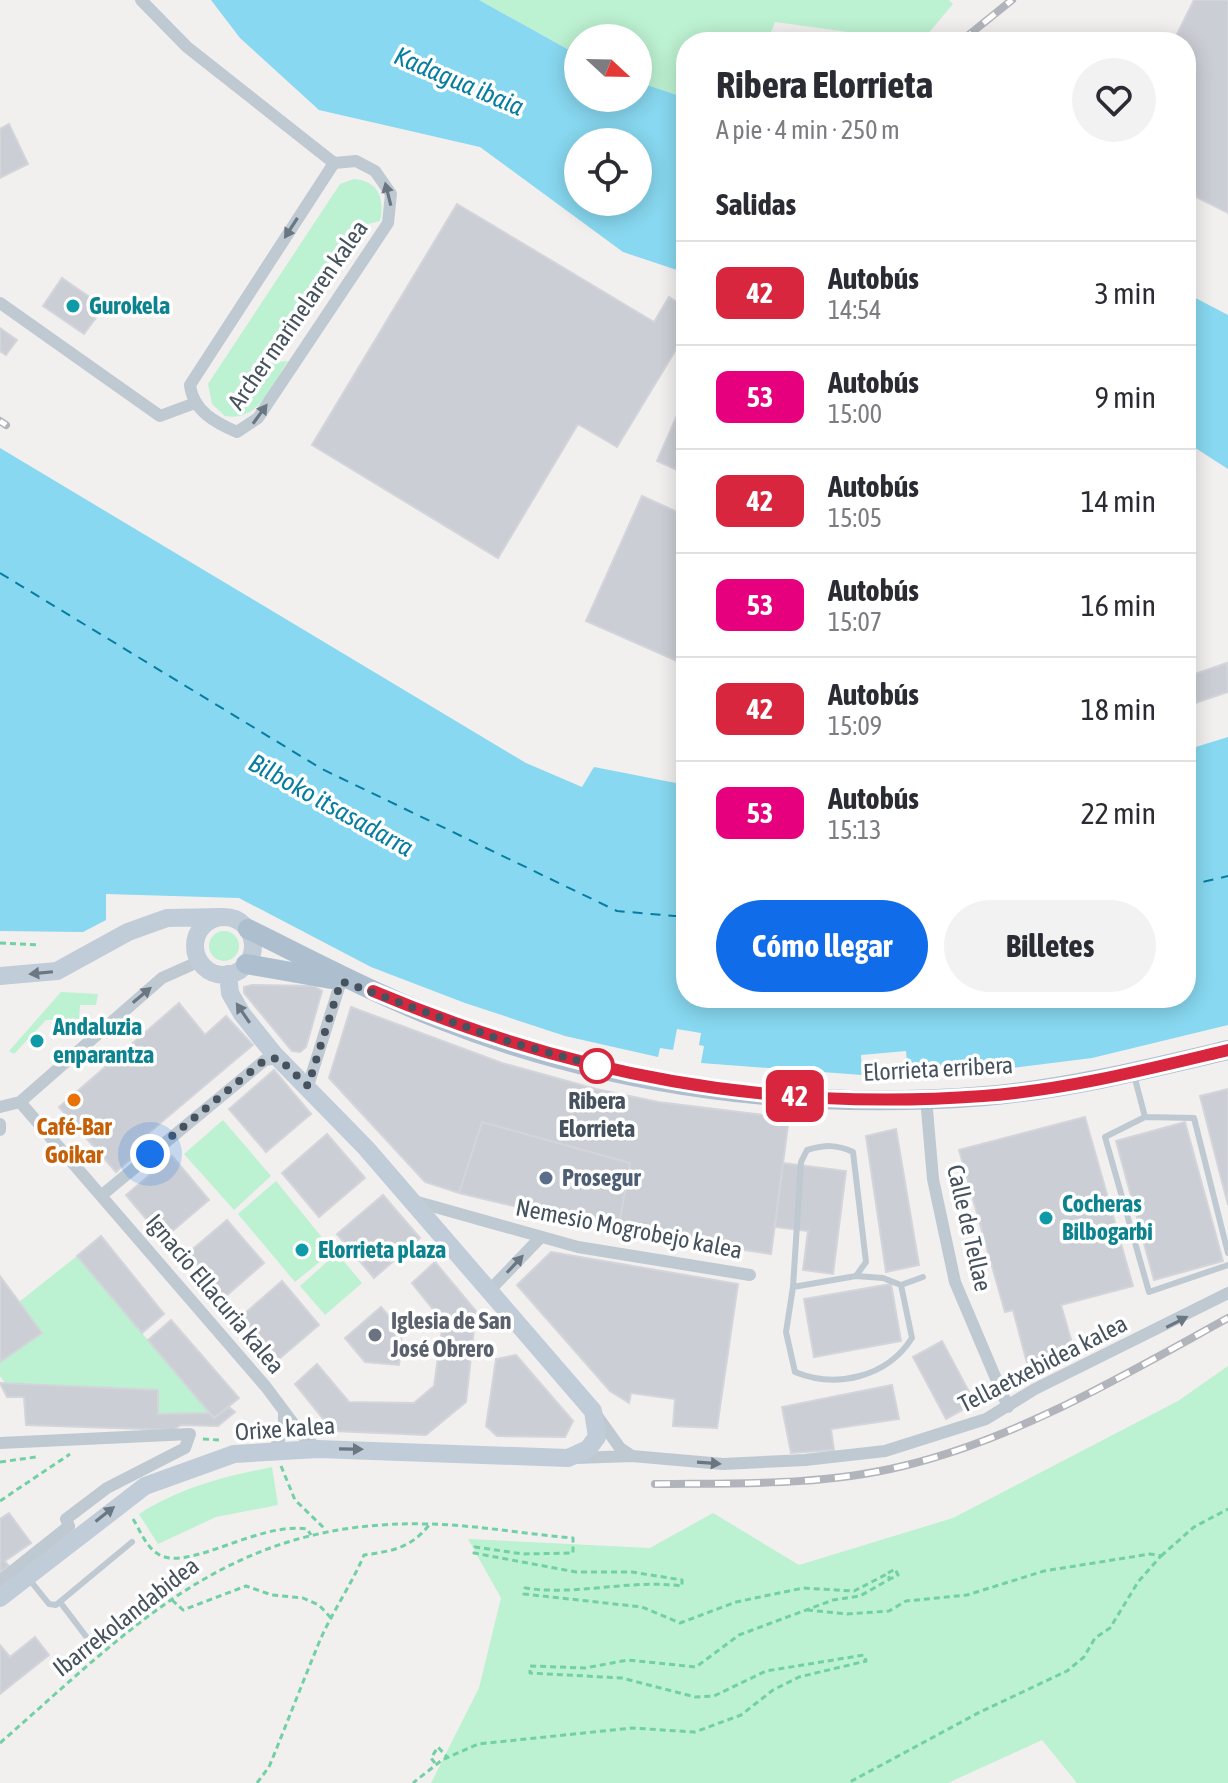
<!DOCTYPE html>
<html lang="es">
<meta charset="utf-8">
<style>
body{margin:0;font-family:"Asap Condensed",sans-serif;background:#f2f2f3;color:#2b2b33;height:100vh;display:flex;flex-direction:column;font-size:30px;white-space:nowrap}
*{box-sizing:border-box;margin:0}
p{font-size:26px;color:#7c7c81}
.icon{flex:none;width:44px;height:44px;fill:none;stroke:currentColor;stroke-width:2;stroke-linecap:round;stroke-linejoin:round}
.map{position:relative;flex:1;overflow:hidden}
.panel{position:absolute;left:676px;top:32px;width:520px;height:976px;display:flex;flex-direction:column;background:#fff;border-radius:32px;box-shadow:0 4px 20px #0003}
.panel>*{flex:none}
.badge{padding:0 16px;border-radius:12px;font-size:28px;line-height:52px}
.needle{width:52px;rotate:112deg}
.controls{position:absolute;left:564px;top:24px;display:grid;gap:16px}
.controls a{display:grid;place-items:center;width:88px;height:88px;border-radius:50%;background:#fff;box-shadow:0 4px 20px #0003;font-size:40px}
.you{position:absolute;width:40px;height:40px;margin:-20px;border:6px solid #fff;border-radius:50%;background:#1a73e8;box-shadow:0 0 0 12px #1a73e833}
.map>.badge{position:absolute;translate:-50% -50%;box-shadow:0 0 0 4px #fff}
h2{padding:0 40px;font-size:30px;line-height:72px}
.round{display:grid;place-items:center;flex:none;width:84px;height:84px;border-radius:42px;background:#f2f2f3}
.overview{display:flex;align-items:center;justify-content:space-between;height:136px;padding:0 40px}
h1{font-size:38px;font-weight:700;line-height:60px}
.action{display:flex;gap:16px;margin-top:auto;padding:16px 40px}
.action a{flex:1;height:92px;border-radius:48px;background:#116cea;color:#fff;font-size:32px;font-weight:700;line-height:92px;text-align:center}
.action a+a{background:#f2f2f3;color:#2b2b33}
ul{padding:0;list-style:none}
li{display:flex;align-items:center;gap:24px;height:104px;padding:0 40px;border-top:2px solid #e1e1e2}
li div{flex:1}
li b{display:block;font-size:30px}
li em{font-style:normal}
li .badge{min-width:88px;font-weight:700;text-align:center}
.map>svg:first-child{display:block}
.green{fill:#bcf1d1}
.water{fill:#87d8f0;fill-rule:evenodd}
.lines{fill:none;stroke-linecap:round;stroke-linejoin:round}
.ferry{stroke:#077ea1;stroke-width:2;stroke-dasharray:10 8;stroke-linecap:butt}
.building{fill:#cbced4;stroke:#d3d5db;stroke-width:2}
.path{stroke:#72d1a4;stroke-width:3;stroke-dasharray:6 4;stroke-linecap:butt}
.lane{stroke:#bfc9d2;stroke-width:6}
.street{stroke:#bfc9d2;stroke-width:12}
.secondary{stroke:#c1ccd9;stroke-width:18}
.primary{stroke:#adbecf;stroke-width:20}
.rail-casing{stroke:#b1b4ba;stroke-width:8}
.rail{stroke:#fff;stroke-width:5;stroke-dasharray:15;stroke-linecap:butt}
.oneway{fill:#6a7681}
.oneway2{fill:#6b7783}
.line-casing{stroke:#fff;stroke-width:18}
.line{stroke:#d7263d;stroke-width:12}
.walk{stroke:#46525e;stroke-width:8;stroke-dasharray:0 14.4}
.culture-dot{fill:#0f9aa8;stroke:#fff;stroke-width:3}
.stop-dot{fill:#fff;stroke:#d7263d;stroke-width:4}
.food-dot{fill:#e8710a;stroke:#fff;stroke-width:3}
.service-dot{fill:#5c6f8a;stroke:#fff;stroke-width:3}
.worship-dot{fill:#6b7280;stroke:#fff;stroke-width:3}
.labels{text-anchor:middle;stroke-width:7;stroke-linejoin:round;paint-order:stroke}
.culture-label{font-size:24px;font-weight:bold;fill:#0d838f;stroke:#fff;text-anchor:start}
.street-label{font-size:24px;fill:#46525e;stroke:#fff}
.stop-label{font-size:24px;font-weight:bold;fill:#46525e;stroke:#fff}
.food-label{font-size:24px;font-weight:bold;fill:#c56008;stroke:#fff}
.service-label{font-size:24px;font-weight:bold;fill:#4e5e75;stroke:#fff;text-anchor:start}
.worship-label{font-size:24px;font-weight:bold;fill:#5b616d;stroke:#fff;text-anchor:start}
.water-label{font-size:26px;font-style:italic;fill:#077ea1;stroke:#fff}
</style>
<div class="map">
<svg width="1228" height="1783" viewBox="0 0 1228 1783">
<rect width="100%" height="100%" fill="#f2efef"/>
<!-- green -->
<path class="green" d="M479,0H949L953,4L921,42L775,22L767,42H686V98L638,82V38H578V55Z
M354,179C379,181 385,199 380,221L359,226L267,363L288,361C272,385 259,422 225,416L212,404L208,384L340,184Z
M209 946a15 15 0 1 1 30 0a15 15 0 1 1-30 0Z
M61,992L98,994L96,1005H80L79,1019L46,1020L14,1054L9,1051Z
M223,1120L271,1176L234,1210L184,1154Z
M276,1181L333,1251L295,1282L238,1214Z
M337,1253L362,1283L325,1315L300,1286Z
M77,1256L209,1413L158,1414V1390L5,1383L0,1376V1362L41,1333L19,1302Z
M1228,1366V1783H1077L1042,1740L948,1783H431L479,1688L501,1598L468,1539L650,1548L713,1513L799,1565L953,1518L1178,1401Z
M272,1467L278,1505L216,1517L158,1544L139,1514C182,1487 223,1477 272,1467Z"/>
<!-- water -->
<path class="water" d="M211,0H479L578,55V98H638V82L686,98V273L623,252L480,147L319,110L240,38ZM578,142H638V202H578Z
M1186,293L1228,315V469L1186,442Z
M0,448L526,763L582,787L594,767L686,785V998H1186V750L1228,737V1025L1092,1058L995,1070L908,1074L906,1051L861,1055L862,1075L701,1063L704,1046L699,1045L701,1033L677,1029L673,1050L660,1048L658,1057L565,1036L465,1003L371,967L239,898L106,894V920L83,932L0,931Z"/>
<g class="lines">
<!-- ferry -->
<path class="ferry" d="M0,573L322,769L617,911L686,917
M1186,886L1228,876"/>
</g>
<!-- building -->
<path class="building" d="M1194,0H1228V213L1186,192V42H1173Z
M9,124L28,164L0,178V129Z
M457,204L654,322L669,297L686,308V333L617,447L578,424L498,558L312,445Z
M62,278L104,307L84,334L43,306Z
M0,328L17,340L6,355L0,351Z
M686,395V474L657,461Z
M642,496L686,516V665L586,621Z
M1227,663L1228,692L1186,706V677Z
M314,986L322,991L306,1047L300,1052L292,1051L244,993V987L252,985Z
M179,1003L205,1035L226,1016L253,1045L139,1141L144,1147L116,1172L59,1107Z
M351,1007L502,1063L596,1089L658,1102L789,1118L771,1254L618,1231L630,1163L482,1122L459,1193L425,1182L329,1078Z
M274,1070L311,1114L266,1152L229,1109Z
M1228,1089V1205L1200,1096Z
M1085,1117L1133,1286L1061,1305L1074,1350L1027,1363L1013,1310L1005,1312L959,1150Z
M482,1122L630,1163L618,1231L459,1193Z
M1185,1122L1223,1261L1154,1280L1116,1141Z
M896,1129L919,1265L886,1272L866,1136Z
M327,1134L365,1178L319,1217L282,1173Z
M172,1156L209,1200L163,1239L126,1195Z
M783,1163L846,1171L833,1274L803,1270L808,1231L775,1227Z
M383,1195L420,1238L374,1278L337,1234Z
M227,1220L264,1263L218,1303L181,1259Z
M101,1236L164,1314L142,1333L77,1256Z
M551,1252L738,1284L717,1428L673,1426L675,1399L631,1393L629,1403L610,1391L517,1285Z
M435,1262L476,1311L466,1402L426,1435L333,1431L295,1384L317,1364L349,1402L414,1403L434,1386L443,1322L412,1283Z
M0,1276L42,1333L0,1362Z
M282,1281L319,1325L273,1364L236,1321Z
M891,1284L901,1341L814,1357L804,1299Z
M381,1307L402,1331L399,1365L365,1362L345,1338Z
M171,1320L239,1398L214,1418L148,1340Z
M942,1341L975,1403L946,1419L913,1357Z
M516,1355L573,1421L565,1437L497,1436L486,1426L496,1359Z
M0,1383L158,1390V1414L209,1413L214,1418L229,1407L235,1412L218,1426L181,1425L173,1430L26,1425L24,1397H7Z
M892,1385L899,1419L831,1429L834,1450L791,1453L782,1407Z
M9,1513L31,1543L5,1561L9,1566L0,1573V1519Z
M35,1637L49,1655L0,1694V1645L10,1657Z"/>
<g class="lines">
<!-- path -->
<path class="path" d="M0,943L40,945
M203,1439L219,1440
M0,1462L36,1457
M281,1466L295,1500L326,1530
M0,1501L70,1454
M133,1519C140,1530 146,1547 158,1554C187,1573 259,1521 307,1529L311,1535
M1161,1556L1194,1527L1228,1509
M888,1573L895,1569L898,1575L890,1579
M172,1600L183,1610L246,1586L272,1595L303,1598L319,1605L331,1618
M807,1610L847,1614L889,1611L906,1601L967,1595L1044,1571L1150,1554L1161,1556L1138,1582L1110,1628L1095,1638L1084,1657L1067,1671L980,1712L848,1783
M0,1743C137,1623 231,1519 428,1524C476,1525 525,1534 573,1538V1553L523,1554L475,1547L474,1553L576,1572H632L682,1580V1586C628,1579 578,1596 525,1588L524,1594L642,1607L680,1623L736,1602L803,1588L854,1591L887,1574L890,1579L860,1596L833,1600L739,1635L696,1667L628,1660L585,1668L530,1666V1673L622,1678L695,1697L714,1696L766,1671L864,1655L866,1661L799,1677L773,1690L741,1715L695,1732L632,1728L478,1744L442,1760L413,1783
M435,1763L431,1758L438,1747L447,1757
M257,1783L269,1767C285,1728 300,1689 316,1650C329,1616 350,1588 364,1555C393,1551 411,1548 430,1524"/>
<!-- lane -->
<path class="lane" d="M1134,1075L1145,1117
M1228,1253L1194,1118L1145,1117L1105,1137L1149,1292L1228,1265
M856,1276L883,1278L901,1285
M793,1287L801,1162L807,1150C825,1145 836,1144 853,1152L866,1262L856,1276L793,1287L786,1332L795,1372C837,1389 887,1377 912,1338L901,1285L923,1277
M29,1579L49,1604L56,1605L132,1542
M60,1602L88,1639"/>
<!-- street -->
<path class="street" d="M141,0L187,47L334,163L356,161L375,171L391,194L388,223L258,418L237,432C216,423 193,411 190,385L334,163
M0,303L160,416L195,403
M308,1086L341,981
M926,1098L933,1179L955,1282L1008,1407
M20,1102L266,1387L302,1435L318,1449
M20,1102L162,978L200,961
M0,1107L20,1102
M0,1124V1130
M102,1195L265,1060L278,1058
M414,1201L578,1247L750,1275
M489,1291L540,1238
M595,1413L620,1448L632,1456
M0,1443L190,1434L185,1448L107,1488L66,1519L69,1526L0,1581
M273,1451L284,1430V1413
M576,1458L632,1456L723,1464L805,1460L885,1451L986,1419L1035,1389L1228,1293"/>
<!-- secondary -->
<path class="secondary" d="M195 946a29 29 0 1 1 58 0a29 29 0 1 1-58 0Z
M0,976L57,971L128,932L167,918L222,917
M0,1598L145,1486L234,1454L318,1449L568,1458L588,1449L597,1437L593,1411L366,1148L274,1054L242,1014L230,993L228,974"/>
<!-- primary -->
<path class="primary" d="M248,929C311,960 373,993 439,1019C610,1087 802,1111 985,1096C1067,1089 1148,1069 1228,1050
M246,964L331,979"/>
<defs>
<path id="rail" d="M960,42L1012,0
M0,421L6,425
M655,1484C738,1483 822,1486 903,1466C1019,1438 1124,1375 1228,1318"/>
</defs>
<!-- rail casing -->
<use href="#rail" class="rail-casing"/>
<!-- rail -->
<use href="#rail" class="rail"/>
</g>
<!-- one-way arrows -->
<defs><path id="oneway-solid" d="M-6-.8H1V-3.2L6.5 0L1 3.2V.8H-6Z" transform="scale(2)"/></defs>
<g class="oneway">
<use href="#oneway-solid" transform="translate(388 194) rotate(-104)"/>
<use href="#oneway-solid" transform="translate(291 228) rotate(123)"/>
<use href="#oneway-solid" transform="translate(260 414) rotate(-54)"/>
<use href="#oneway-solid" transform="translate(142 995) rotate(-40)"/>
<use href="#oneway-solid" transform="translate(515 1264) rotate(-47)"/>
<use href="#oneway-solid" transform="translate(1177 1322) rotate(-27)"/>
<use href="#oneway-solid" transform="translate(709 1463) rotate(4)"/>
</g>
<g class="oneway2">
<use href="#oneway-solid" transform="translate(41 973) rotate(174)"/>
<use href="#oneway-solid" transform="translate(243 1013) rotate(-124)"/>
<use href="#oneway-solid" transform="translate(351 1449) rotate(1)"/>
<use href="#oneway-solid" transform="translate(105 1514) rotate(-38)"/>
</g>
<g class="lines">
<defs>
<path id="line" d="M373,991C572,1075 768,1112 983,1096C1066,1090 1148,1069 1228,1050"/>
</defs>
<!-- line casing -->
<use href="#line" class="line-casing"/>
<!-- line -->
<use href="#line" class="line"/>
<!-- walk -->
<path class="walk" d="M150,1154L265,1060L278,1058L308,1086L341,981L496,1038L608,1069L597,1066"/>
</g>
<!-- markers -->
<g class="culture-dot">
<circle cx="73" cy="306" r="8"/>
<circle cx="37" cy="1041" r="8"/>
<circle cx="1046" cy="1218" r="8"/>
<circle cx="302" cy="1250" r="8"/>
</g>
<circle class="stop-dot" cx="597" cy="1066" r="16"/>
<circle class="food-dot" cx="74" cy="1100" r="8"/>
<circle class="service-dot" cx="546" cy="1178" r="8"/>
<circle class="worship-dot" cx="375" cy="1335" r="8"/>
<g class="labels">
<!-- culture labels -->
<g class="culture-label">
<text x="89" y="314">Gurokela</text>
<text x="53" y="1035">Andaluzia<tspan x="53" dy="28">enparantza</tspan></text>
<text x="1062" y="1212">Cocheras<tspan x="1062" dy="28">Bilbogarbi</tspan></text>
<text x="318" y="1258">Elorrieta plaza</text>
</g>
<!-- street labels -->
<g class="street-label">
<text transform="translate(298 315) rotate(-55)" y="8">Archer marinelaren kalea</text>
<text transform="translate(938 1069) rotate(-3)" y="8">Elorrieta erribera</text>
<text transform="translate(969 1228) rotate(77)" y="8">Calle de Tellae</text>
<text transform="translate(629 1229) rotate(11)" y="8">Nemesio Mogrobejo kalea</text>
<text transform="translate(215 1294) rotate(50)" y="8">Ignacio Ellacuria kalea</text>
<text transform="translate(1043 1364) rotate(-27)" y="8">Tellaetxebidea kalea</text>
<text transform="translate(285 1429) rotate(-4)" y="8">Orixe kalea</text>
<text transform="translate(126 1617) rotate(-38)" y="8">Ibarrekolandabidea</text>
</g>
<!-- stop labels -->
<g class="stop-label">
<text x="597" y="1109">Ribera<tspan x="597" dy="28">Elorrieta</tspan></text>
</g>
<!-- food labels -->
<g class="food-label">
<text x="74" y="1135">Café-Bar<tspan x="74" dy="28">Goikar</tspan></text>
</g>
<!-- service labels -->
<g class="service-label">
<text x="562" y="1186">Prosegur</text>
</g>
<!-- worship labels -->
<g class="worship-label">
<text x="391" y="1329">Iglesia de San<tspan x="391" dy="28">José Obrero</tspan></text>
</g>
<!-- water labels -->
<g class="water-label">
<text transform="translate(459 81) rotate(23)" y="9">Kadagua ibaia</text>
<text transform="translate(331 805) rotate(29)" y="9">Bilboko itsasadarra</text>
</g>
</g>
</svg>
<div class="controls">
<a><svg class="needle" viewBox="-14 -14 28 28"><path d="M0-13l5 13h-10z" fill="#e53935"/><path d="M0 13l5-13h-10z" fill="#7c7c81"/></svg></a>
<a><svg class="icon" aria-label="locate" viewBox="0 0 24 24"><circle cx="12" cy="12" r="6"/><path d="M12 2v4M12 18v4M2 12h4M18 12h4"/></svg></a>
</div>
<div class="you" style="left:150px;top:1154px"></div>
<b class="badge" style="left:795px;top:1096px;background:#d7263d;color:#fff">42</b>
<section class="panel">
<div class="overview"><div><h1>Ribera Elorrieta</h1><p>A pie · 4 min · 250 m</p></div><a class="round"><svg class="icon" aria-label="heart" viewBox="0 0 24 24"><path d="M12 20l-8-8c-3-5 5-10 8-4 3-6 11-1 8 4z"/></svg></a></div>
<h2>Salidas</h2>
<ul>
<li><span class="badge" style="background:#d7263d;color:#fff">42</span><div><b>Autobús</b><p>14:54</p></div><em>3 min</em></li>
<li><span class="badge" style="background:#e6007e;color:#fff">53</span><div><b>Autobús</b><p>15:00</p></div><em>9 min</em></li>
<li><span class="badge" style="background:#d7263d;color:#fff">42</span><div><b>Autobús</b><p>15:05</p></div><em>14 min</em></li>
<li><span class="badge" style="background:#e6007e;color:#fff">53</span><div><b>Autobús</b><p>15:07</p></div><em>16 min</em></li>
<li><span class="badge" style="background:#d7263d;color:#fff">42</span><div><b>Autobús</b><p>15:09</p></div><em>18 min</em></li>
<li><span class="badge" style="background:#e6007e;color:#fff">53</span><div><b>Autobús</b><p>15:13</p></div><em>22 min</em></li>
</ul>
<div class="action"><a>Cómo llegar</a><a>Billetes</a></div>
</section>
</div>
